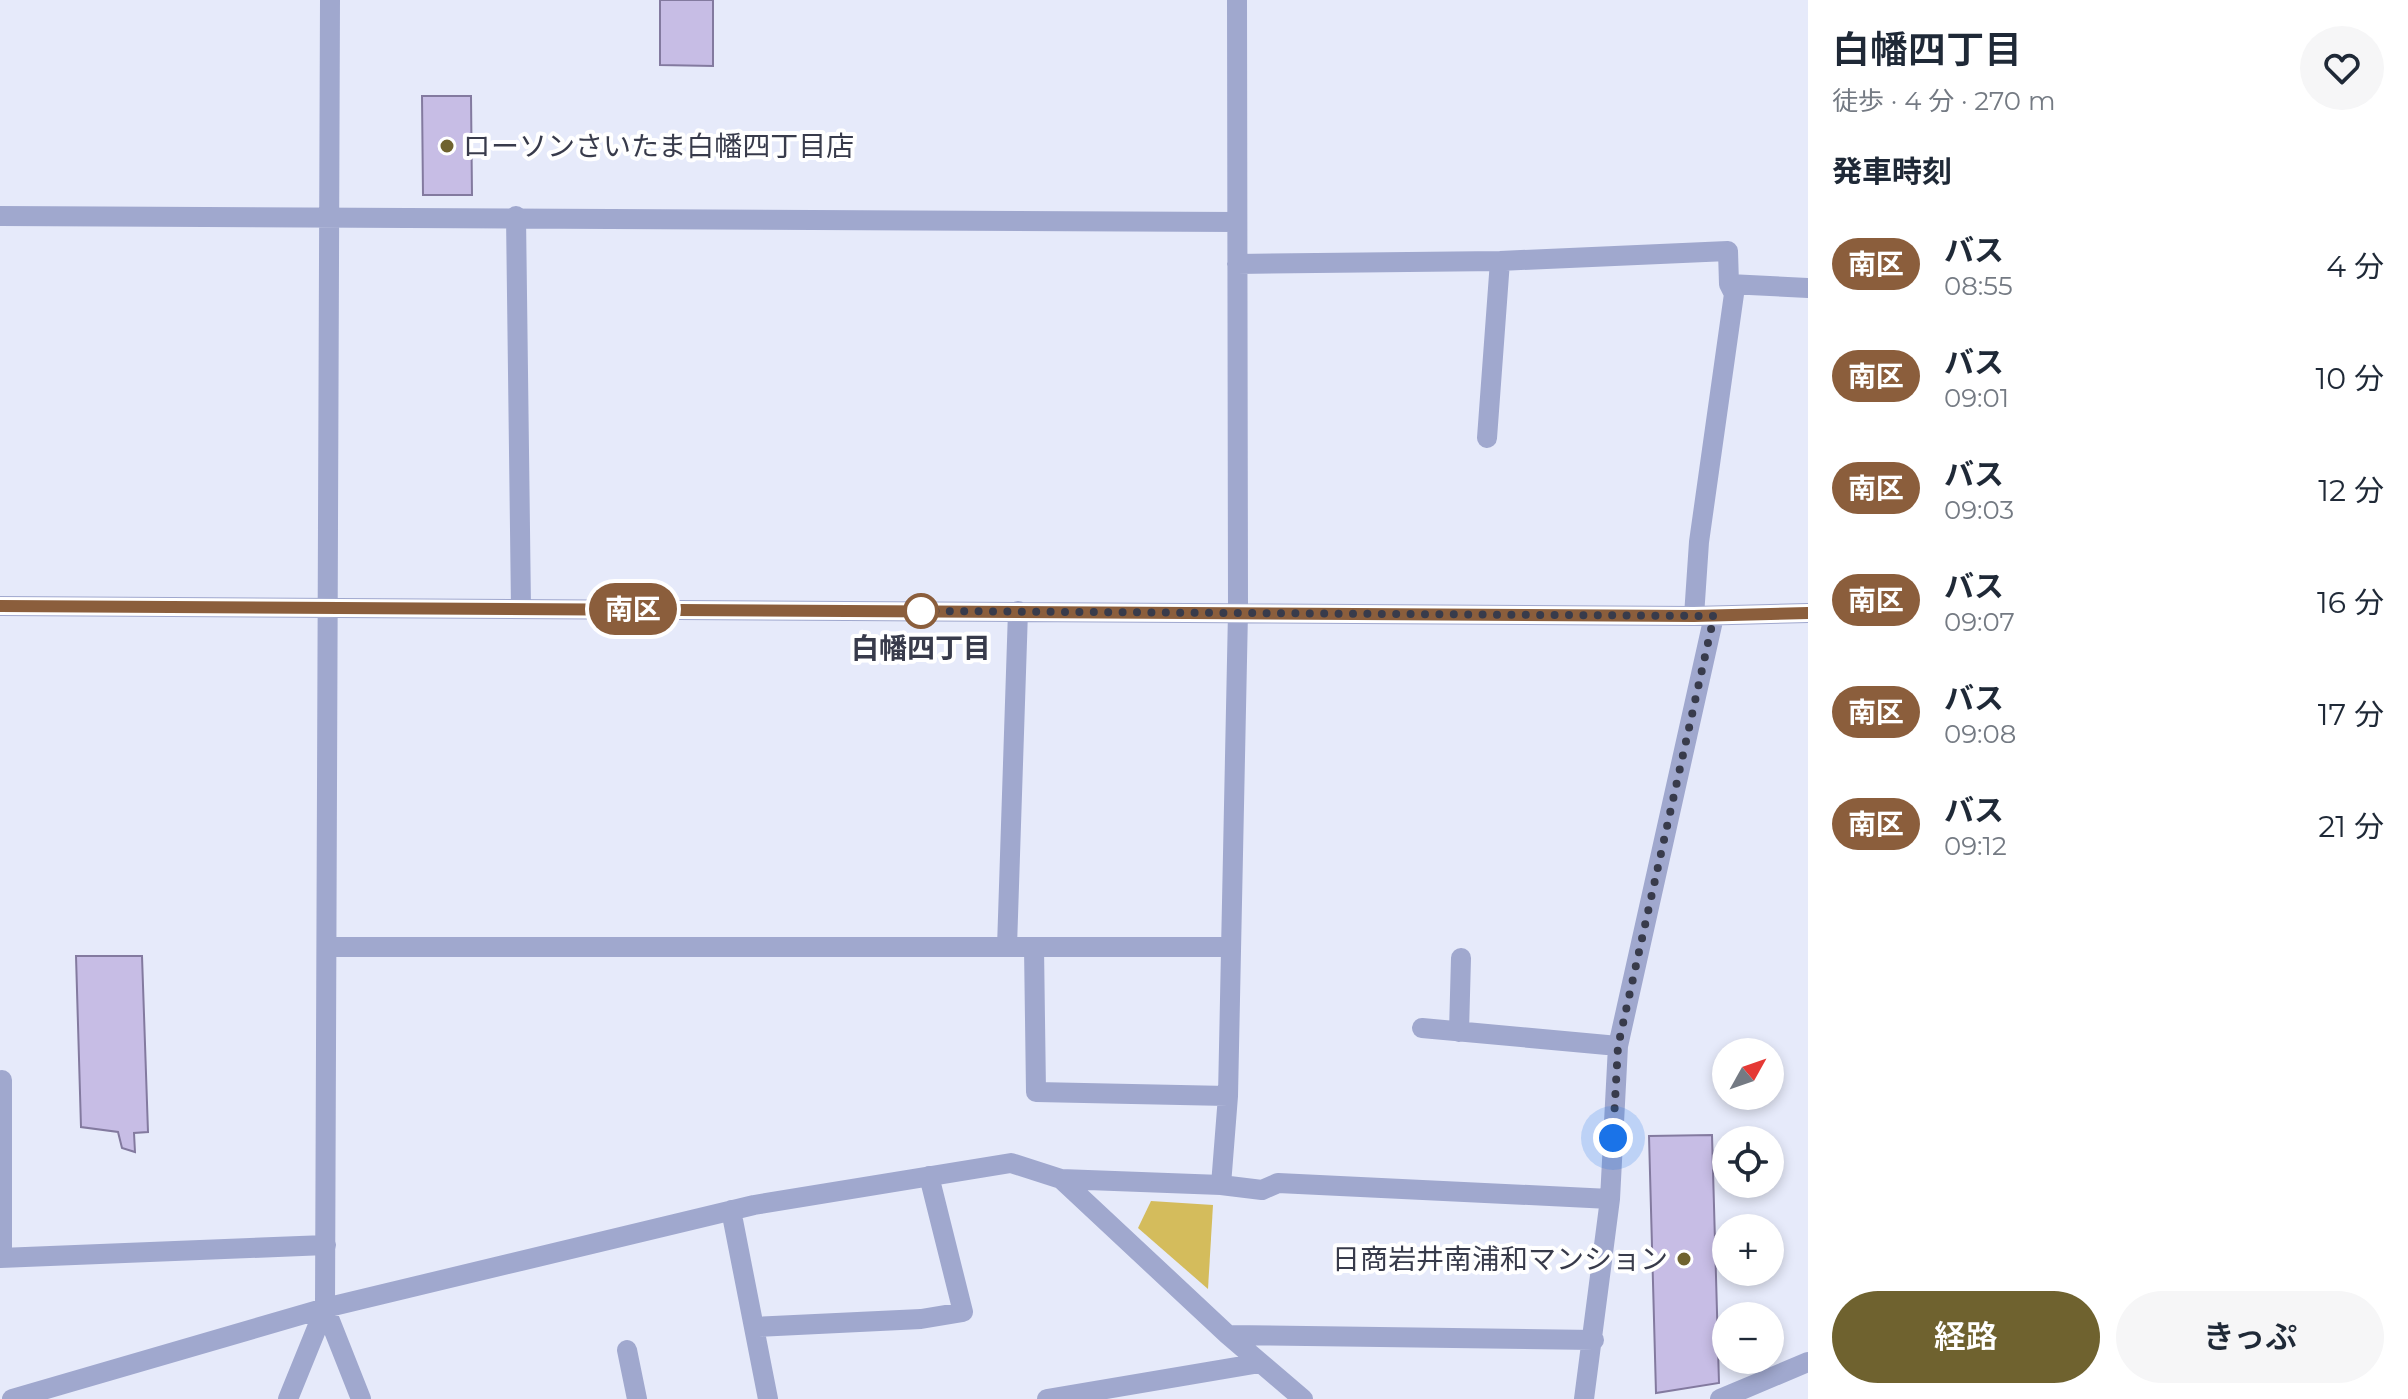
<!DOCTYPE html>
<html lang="ja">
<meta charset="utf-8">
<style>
body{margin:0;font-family:Montserrat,"Noto Sans JP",sans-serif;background:#f6f6f7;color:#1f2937;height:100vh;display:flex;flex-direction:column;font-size:30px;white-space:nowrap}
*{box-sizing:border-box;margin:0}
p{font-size:26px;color:#747a83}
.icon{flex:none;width:44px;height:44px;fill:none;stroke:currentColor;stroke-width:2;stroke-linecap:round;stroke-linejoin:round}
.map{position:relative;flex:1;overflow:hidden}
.sheet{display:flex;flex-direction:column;background:#fff;width:600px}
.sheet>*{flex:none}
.badge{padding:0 16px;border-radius:26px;font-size:28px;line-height:52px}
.needle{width:52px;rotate:50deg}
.buttons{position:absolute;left:1712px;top:1038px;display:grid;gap:16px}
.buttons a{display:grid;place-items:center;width:72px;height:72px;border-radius:50%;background:#fff;box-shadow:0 4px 12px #0003;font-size:40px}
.you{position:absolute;width:40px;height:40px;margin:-20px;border:6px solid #fff;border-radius:50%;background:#1a73e8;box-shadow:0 0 0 12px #1a73e833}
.map>.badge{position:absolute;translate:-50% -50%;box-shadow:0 0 0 4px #fff}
h2{padding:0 24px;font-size:30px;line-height:72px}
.round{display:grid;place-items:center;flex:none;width:84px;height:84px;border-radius:42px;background:#f6f6f7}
.overview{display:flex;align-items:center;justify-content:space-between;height:136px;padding:0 24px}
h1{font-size:38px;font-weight:600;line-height:60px}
.cta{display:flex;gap:16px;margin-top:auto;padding:16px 24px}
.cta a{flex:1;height:92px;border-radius:48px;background:#6f622f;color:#fff;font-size:32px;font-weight:600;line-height:92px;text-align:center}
.cta a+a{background:#f6f6f7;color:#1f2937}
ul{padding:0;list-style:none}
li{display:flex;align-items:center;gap:24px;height:112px;padding:0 24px}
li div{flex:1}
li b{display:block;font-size:30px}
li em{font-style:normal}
li .badge{min-width:88px;font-weight:700;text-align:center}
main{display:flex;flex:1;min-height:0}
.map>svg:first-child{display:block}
.green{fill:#d4bc5c}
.building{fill:#c7bde5;stroke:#837a9f;stroke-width:2}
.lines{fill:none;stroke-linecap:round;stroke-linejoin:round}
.minor{stroke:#a0a8ce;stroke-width:20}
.line-casing{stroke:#fff;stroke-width:18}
.line{stroke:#8b5e3c;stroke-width:12}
.walk{stroke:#383b4b;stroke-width:8;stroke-dasharray:0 14.4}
.poi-dot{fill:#6f622f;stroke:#fff;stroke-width:3}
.stop-dot{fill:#fff;stroke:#8b5e3c;stroke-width:4}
.labels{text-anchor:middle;stroke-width:8;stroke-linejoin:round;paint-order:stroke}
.poi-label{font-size:28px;fill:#383b4b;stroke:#fff;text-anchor:start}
.stop-label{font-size:28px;font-weight:bold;fill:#383b4b;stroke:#fff}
</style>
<main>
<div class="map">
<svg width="1808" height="1399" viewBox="0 0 1808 1399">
<rect width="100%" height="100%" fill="#e6eafa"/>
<!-- green -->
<path class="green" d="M1151,1201L1213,1205L1208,1289L1138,1228Z"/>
<!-- building -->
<path class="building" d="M660,0H713V66L660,65Z
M422,96H471L472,195H423Z
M76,956H142L148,1132L134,1133L135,1152L122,1148L118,1132L81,1127Z
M1712,1135L1719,1383L1656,1393L1649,1136Z"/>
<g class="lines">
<!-- minor -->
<path class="minor" d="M0,216L1237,222
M516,216L521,608
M1237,264L1500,261L1728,251L1729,284L1734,294L1699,542L1694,616
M1729,284L1808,288
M1487,438L1500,261
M0,606L1694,616L1808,613
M328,947H1229
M1007,947L1018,611
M1034,947L1036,1092L1228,1096
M1422,1028L1618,1046
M1459,1032L1461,958
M2,1080V1258
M1061,1179L1228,1335L1303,1399
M1221,1185L1262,1190L1278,1183L1610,1199
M731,1210L768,1399
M0,1258L326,1245
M325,1308L361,1399
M754,1327L921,1319L963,1312L929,1176
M1228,1335L1594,1340
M627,1350L637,1399
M12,1399L325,1308L754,1205L1011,1163L1061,1179L1221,1185L1228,1096L1238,612L1237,0
M288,1399L325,1308L330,0
M1047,1399L1260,1363
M1584,1399L1610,1199L1618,1046L1714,616
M1720,1399L1808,1362"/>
</g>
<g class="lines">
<defs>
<path id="line" d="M0,606L1694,616L1808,613"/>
</defs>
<!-- line casing -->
<use href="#line" class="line-casing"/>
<!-- line -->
<use href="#line" class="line"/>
<!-- walk -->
<path class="walk" d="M921,611L1714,616L1618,1046L1613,1138"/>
</g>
<!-- markers -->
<g class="poi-dot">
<circle cx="447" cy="146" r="8"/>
<circle cx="1684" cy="1259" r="8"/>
</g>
<circle class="stop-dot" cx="921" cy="611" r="16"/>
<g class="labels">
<!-- poi labels -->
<g class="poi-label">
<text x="463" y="156">ローソンさいたま白幡四丁目店</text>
<text x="1668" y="1269" text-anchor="end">日商岩井南浦和マンション</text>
</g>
<!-- stop labels -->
<g class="stop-label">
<text x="921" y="658">白幡四丁目</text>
</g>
</g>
</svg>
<div class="buttons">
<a><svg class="needle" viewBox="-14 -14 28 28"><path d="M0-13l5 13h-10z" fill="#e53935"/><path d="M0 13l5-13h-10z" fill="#747a83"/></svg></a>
<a><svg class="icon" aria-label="locate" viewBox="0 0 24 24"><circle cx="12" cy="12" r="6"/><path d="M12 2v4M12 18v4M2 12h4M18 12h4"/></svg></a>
<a>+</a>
<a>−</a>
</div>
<div class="you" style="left:1613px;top:1138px"></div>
<b class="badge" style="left:633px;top:609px;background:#8b5e3c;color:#fff">南区</b>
</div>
<section class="sheet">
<div class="overview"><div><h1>白幡四丁目</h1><p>徒歩 · 4 分 · 270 m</p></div><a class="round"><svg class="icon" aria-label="heart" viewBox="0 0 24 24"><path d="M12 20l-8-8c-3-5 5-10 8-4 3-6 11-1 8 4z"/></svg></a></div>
<h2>発車時刻</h2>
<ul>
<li><span class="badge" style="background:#8b5e3c;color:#fff">南区</span><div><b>バス</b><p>08:55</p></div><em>4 分</em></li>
<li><span class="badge" style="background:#8b5e3c;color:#fff">南区</span><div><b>バス</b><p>09:01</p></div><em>10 分</em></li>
<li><span class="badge" style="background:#8b5e3c;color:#fff">南区</span><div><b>バス</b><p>09:03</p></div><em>12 分</em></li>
<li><span class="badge" style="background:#8b5e3c;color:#fff">南区</span><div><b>バス</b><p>09:07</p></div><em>16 分</em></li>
<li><span class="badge" style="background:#8b5e3c;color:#fff">南区</span><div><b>バス</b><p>09:08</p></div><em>17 分</em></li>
<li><span class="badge" style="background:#8b5e3c;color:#fff">南区</span><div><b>バス</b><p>09:12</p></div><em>21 分</em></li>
</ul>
<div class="cta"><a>経路</a><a>きっぷ</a></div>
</section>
</main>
